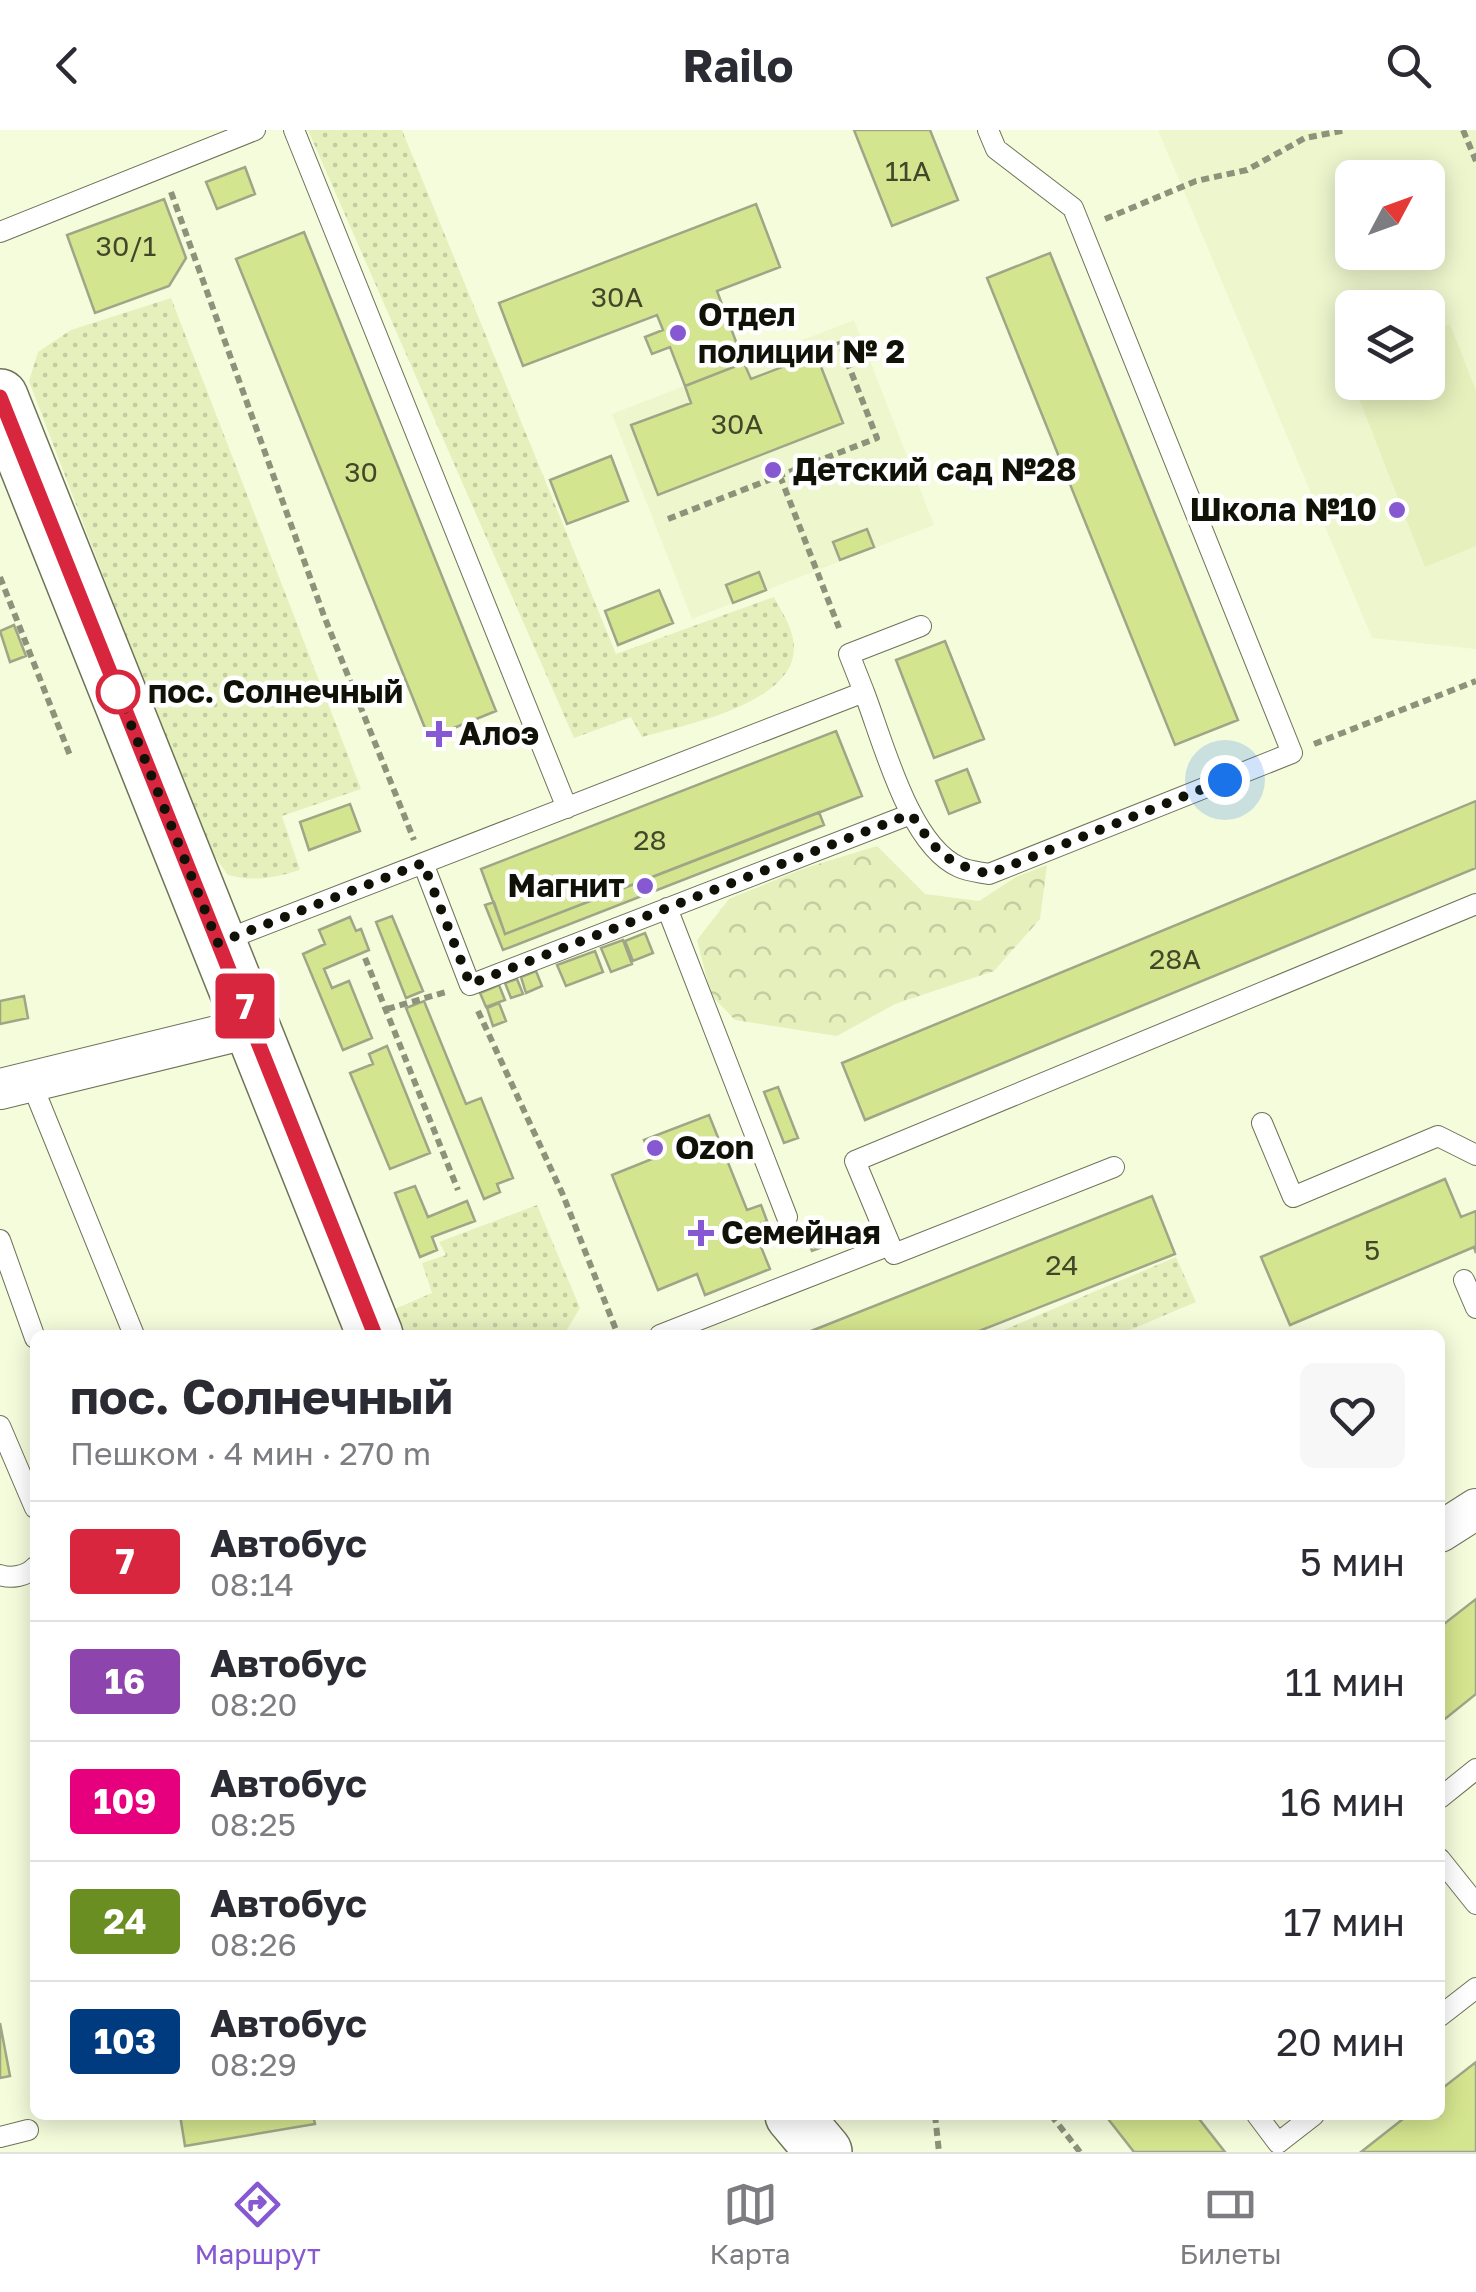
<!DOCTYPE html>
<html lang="ru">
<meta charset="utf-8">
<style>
body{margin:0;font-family:"Golos Text",sans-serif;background:#f7f7f7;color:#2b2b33;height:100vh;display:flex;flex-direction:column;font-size:38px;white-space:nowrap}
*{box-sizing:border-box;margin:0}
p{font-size:32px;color:#7c7c81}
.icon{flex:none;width:55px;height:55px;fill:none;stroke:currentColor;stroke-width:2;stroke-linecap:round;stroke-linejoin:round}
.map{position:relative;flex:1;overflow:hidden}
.sheet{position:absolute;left:30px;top:1200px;width:1415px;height:790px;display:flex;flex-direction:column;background:#fff;border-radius:15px;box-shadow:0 5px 25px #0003}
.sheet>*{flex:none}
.badge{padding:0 20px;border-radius:8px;font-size:35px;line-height:65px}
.needle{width:65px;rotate:49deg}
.buttons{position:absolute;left:1335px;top:30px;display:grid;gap:20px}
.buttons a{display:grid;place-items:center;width:110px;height:110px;border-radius:15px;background:#fff;box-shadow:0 5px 25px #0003;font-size:50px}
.you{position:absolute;width:50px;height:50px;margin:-25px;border:8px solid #fff;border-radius:50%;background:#1a73e8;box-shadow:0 0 0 15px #1a73e833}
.map>.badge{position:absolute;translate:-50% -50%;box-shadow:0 0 0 5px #fff}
.round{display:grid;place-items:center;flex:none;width:105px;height:105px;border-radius:15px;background:#f7f7f7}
.summary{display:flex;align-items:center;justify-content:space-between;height:170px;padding:0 40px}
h1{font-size:48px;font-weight:700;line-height:75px}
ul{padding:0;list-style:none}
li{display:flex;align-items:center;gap:30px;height:120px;padding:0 40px;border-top:2px solid #e1e1e2}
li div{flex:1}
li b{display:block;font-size:38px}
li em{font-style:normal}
li .badge{min-width:110px;font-weight:700;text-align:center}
header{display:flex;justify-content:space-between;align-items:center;height:130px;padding:0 40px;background:#fff;font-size:45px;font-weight:700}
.tabs{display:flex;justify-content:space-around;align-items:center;height:140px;border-top:2px solid #e1e1e2;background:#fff;font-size:28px;color:#7c7c81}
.tabs a{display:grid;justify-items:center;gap:5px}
.tabs .active{color:#8658d2}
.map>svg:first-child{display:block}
.built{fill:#edf6cd;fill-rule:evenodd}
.grass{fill:url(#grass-dots)}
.forest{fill:url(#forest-crowns)}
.park{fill:#e5f0bd}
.building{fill:#d4e58f;stroke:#9fa688;stroke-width:2.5}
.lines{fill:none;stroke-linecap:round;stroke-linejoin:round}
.lane-casing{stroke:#6d7357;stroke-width:22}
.street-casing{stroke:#6d7357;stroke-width:42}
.secondary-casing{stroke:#6d7357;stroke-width:58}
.path{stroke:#8d927b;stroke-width:6;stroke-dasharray:8 5;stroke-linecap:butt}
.lane{stroke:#fff;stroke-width:20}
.street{stroke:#fff;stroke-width:40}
.secondary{stroke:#fff;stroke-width:55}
.line-casing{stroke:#fff;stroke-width:22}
.line{stroke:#d7263d;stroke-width:15}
.walk{stroke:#101207;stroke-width:10;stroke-dasharray:0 18}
.poi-dot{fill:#8658d2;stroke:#fff;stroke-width:4}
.stop-dot{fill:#fff;stroke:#d7263d;stroke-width:5}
.labels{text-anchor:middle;stroke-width:9;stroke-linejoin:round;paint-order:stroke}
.number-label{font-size:28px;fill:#414729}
.poi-label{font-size:32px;font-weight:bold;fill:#101207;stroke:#fff;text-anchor:start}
.stop-label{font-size:32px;font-weight:bold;fill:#101207;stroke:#fff;text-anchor:start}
</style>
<header><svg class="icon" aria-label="back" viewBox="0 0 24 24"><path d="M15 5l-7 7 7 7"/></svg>Railo<svg class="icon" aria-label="search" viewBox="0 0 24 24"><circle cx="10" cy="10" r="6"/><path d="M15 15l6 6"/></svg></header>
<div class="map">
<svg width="1476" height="2022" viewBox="0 0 1476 2022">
<defs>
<pattern id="grass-dots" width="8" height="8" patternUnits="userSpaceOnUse" patternTransform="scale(2.5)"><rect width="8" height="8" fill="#e5f0bd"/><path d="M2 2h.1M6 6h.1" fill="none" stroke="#c3cda1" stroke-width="1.8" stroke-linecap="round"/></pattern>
<pattern id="forest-crowns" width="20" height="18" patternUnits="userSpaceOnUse" patternTransform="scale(2.5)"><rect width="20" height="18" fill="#e5f0bd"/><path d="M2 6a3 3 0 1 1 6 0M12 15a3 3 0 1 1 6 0" fill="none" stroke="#c3cda1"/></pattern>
</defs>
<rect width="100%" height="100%" fill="#f5fcdc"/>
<!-- built -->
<path class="built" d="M1158,0H1476V519L1372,508ZM1352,48H1428V122H1352ZM1352,178H1428V252H1352Z
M854,190L934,395L692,489L612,284Z"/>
<!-- grass -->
<path class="grass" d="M308,0H402L616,524L774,467C780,479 791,495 793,509C806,572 684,595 642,607L631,587L574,608Z
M171,168L361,659L282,686L300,740C274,748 254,752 228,745L205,713L29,251L38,222L71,200Z
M537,1075L580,1178L565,1203L399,1205L390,1181L432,1163L422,1133L446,1125L439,1112Z
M1176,1127L1196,1172L1118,1205H992Z"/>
<!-- forest -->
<path class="forest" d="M877,716L925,764L979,771L1016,747L1047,735L1040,789L994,841L895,874L837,906L735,890L711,865L697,810L729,769L805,738Z"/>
<!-- park -->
<path class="park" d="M1450,194L1476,261V416L1425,437L1353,253L1428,252V203Z"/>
<!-- building -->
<path class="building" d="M854,0H930L958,70L892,96Z
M245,37L255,64L217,79L206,52Z
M164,69L186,128L169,156L95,183L67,105Z
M756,74L780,137L717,161L744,233L685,256L670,217L652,224L645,207L663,200L657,185L523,236L499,173Z
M304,102L496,581L429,608L236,129Z
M1050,123L1238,590L1175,615L987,148Z
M816,224L843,293L658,365L631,295L691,273L685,256L744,233L751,249Z
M611,326L628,371L567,394L550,350Z
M867,399L874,417L840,430L833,412Z
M759,442L766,460L733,473L726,455Z
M659,460L673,493L618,515L605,481Z
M14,495L26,526L10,532L0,501Z
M945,511L984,609L934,628L896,530Z
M836,601L862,666L505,804L481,739Z
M967,639L980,672L949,684L936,651Z
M1476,671V738L865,990L842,933Z
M350,674L360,701L309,720L300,692Z
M819,682L824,695L503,820L485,775L494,772L505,804Z
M392,786L423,861L406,868L376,792Z
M350,787L356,801L361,799L369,820L324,839L332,858L349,851L372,908L343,920L303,824L325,814L319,800Z
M645,803L653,823L633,831L625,811Z
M623,810L632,834L611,842L601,818Z
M595,821L603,842L566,856L557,835Z
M536,841L542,856L526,863L521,847Z
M517,849L523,864L511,868L505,853Z
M499,855L505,870L486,877L480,863Z
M24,866L28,888L0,894V871Z
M424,871L466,974L481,968L513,1048L497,1054L500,1062L484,1069L406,878Z
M499,873L506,891L493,896L487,878Z
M387,916L430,1023L390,1039L350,943L373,934L369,924Z
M778,957L798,1008L784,1013L764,962Z
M709,985L747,1080L761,1075L767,1091L753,1097L770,1139L705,1165L697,1144L658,1160L612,1045L652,1029L644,1010Z
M1445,1049L1461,1087L1476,1081V1123L1474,1117L1290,1195L1261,1127Z
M415,1056L428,1087L467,1071L475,1091L432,1107L437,1120L420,1127L395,1063Z
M1152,1066L1175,1124L969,1205H801Z
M815,1092L825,1116L812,1121L802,1097Z
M1476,1469V1564L1440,1593V1497Z
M0,1893L10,1946L0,1948Z
M1476,1932V2022H1361L1408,1985H1440V1960Z
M180,1985H313L315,1994L185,2016Z
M1105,1985H1196L1225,2022H1134Z"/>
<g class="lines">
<defs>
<path id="lane" d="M294,0L567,678
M0,102L255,0
M864,562L849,524L921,496
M423,733L470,855L911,684
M667,778L787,1087
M220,812L864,562C883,611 909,715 959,737C967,741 979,742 989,744L1292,623L1073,78L996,19L988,0
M31,952L134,1205
M1262,993L1293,1067L1438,1006L1476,1025
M1114,1037L894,1124L855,1031L1476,774
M0,1110L35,1208
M1464,1150L1476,1178
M660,1205L890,1115
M0,1296L35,1378
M0,1445C11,1449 27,1446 35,1437
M1440,1668L1476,1639
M1440,1729L1476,1774
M1440,1886L1476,1858
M1257,1985L1278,2013L1314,1985
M0,2007L28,2000"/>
<path id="street" d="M0,959L254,897
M1440,1402L1476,1379"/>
<path id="secondary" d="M0,267L375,1205
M793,1985L824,2022"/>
</defs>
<!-- lane casing -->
<use href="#lane" class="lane-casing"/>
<!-- street casing -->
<use href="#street" class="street-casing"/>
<!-- secondary casing -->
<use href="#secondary" class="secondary-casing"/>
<!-- path -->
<path class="path" d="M1463,0L1476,31
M171,62L324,486L414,710
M1105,89L1196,51L1247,40L1305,8L1346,0
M780,346L839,498
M668,389L877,308L839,211
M0,447L71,628
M1314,614L1476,551
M365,828L458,1060
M387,879L446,862
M478,881L563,1065L618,1205
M935,1985L939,2022
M1051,1985L1080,2022"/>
<!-- lane -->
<use href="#lane" class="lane"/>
<!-- street -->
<use href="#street" class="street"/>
<!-- secondary -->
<use href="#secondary" class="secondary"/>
</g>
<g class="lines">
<defs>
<path id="line" d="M0,267L375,1205"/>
</defs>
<!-- line casing -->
<use href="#line" class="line-casing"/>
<!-- line -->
<use href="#line" class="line"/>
<!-- walk -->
<path class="walk" d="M118,562L218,813L423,733L470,854L911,684C936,721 944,733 989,744L1225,650"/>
</g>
<!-- markers -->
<g class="poi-dot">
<circle cx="678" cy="203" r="10"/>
<circle cx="773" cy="340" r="10"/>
<circle cx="1397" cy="380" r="10"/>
<path d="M434 589h10v10h10v10h-10v10h-10v-10h-10v-10h10z"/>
<circle cx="645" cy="756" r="10"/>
<circle cx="655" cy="1018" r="10"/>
<path d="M696 1088h10v10h10v10h-10v10h-10v-10h-10v-10h10z"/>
</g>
<circle class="stop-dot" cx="118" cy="562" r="20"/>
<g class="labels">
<!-- number labels -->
<g class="number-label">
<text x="908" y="51">11А</text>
<text x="126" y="126">30/1</text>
<text x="617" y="177">30А</text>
<text x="737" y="304">30А</text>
<text x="361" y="352">30</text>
<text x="650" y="720">28</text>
<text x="1175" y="839">28А</text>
<text x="1372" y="1130">5</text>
<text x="1062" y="1145">24</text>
</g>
<!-- poi labels -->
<g class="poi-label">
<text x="698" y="196">Отдел<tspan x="698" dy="37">полиции № 2</tspan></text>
<text x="793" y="351">Детский сад №28</text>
<text x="1377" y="391" text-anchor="end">Школа №10</text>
<text x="459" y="615">Алоэ</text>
<text x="625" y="767" text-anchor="end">Магнит</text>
<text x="675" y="1029">Ozon</text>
<text x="721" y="1114">Семейная</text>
</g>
<!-- stop labels -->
<g class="stop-label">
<text x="148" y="573">пос. Солнечный</text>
</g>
</g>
</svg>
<div class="buttons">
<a><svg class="needle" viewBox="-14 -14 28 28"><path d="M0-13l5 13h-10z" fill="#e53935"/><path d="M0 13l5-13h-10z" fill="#7c7c81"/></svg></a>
<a><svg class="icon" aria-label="layers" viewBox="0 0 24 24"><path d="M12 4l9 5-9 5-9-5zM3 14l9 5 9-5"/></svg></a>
</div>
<div class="you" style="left:1225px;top:650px"></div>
<b class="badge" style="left:245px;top:876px;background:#d7263d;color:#fff">7</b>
<section class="sheet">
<div class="summary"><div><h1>пос. Солнечный</h1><p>Пешком · 4 мин · 270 m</p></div><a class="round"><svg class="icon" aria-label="heart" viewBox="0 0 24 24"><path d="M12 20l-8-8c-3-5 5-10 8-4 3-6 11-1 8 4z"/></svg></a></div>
<ul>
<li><span class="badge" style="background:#d7263d;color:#fff">7</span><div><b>Автобус</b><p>08:14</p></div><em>5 мин</em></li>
<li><span class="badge" style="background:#8e44ad;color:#fff">16</span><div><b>Автобус</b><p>08:20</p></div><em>11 мин</em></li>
<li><span class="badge" style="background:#e6007e;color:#fff">109</span><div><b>Автобус</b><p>08:25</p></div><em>16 мин</em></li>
<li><span class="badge" style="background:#6b8e23;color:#fff">24</span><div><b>Автобус</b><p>08:26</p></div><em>17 мин</em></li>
<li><span class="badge" style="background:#003b80;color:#fff">103</span><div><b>Автобус</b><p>08:29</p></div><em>20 мин</em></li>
</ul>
</section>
</div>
<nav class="tabs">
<a class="active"><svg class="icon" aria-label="directions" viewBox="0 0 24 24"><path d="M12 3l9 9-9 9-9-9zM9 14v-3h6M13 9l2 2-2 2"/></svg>Маршрут</a>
<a><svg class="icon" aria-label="map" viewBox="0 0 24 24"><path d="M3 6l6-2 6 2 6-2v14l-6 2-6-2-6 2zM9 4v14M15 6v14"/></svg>Карта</a>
<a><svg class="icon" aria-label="tickets" viewBox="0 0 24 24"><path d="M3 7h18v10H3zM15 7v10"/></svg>Билеты</a>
</nav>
